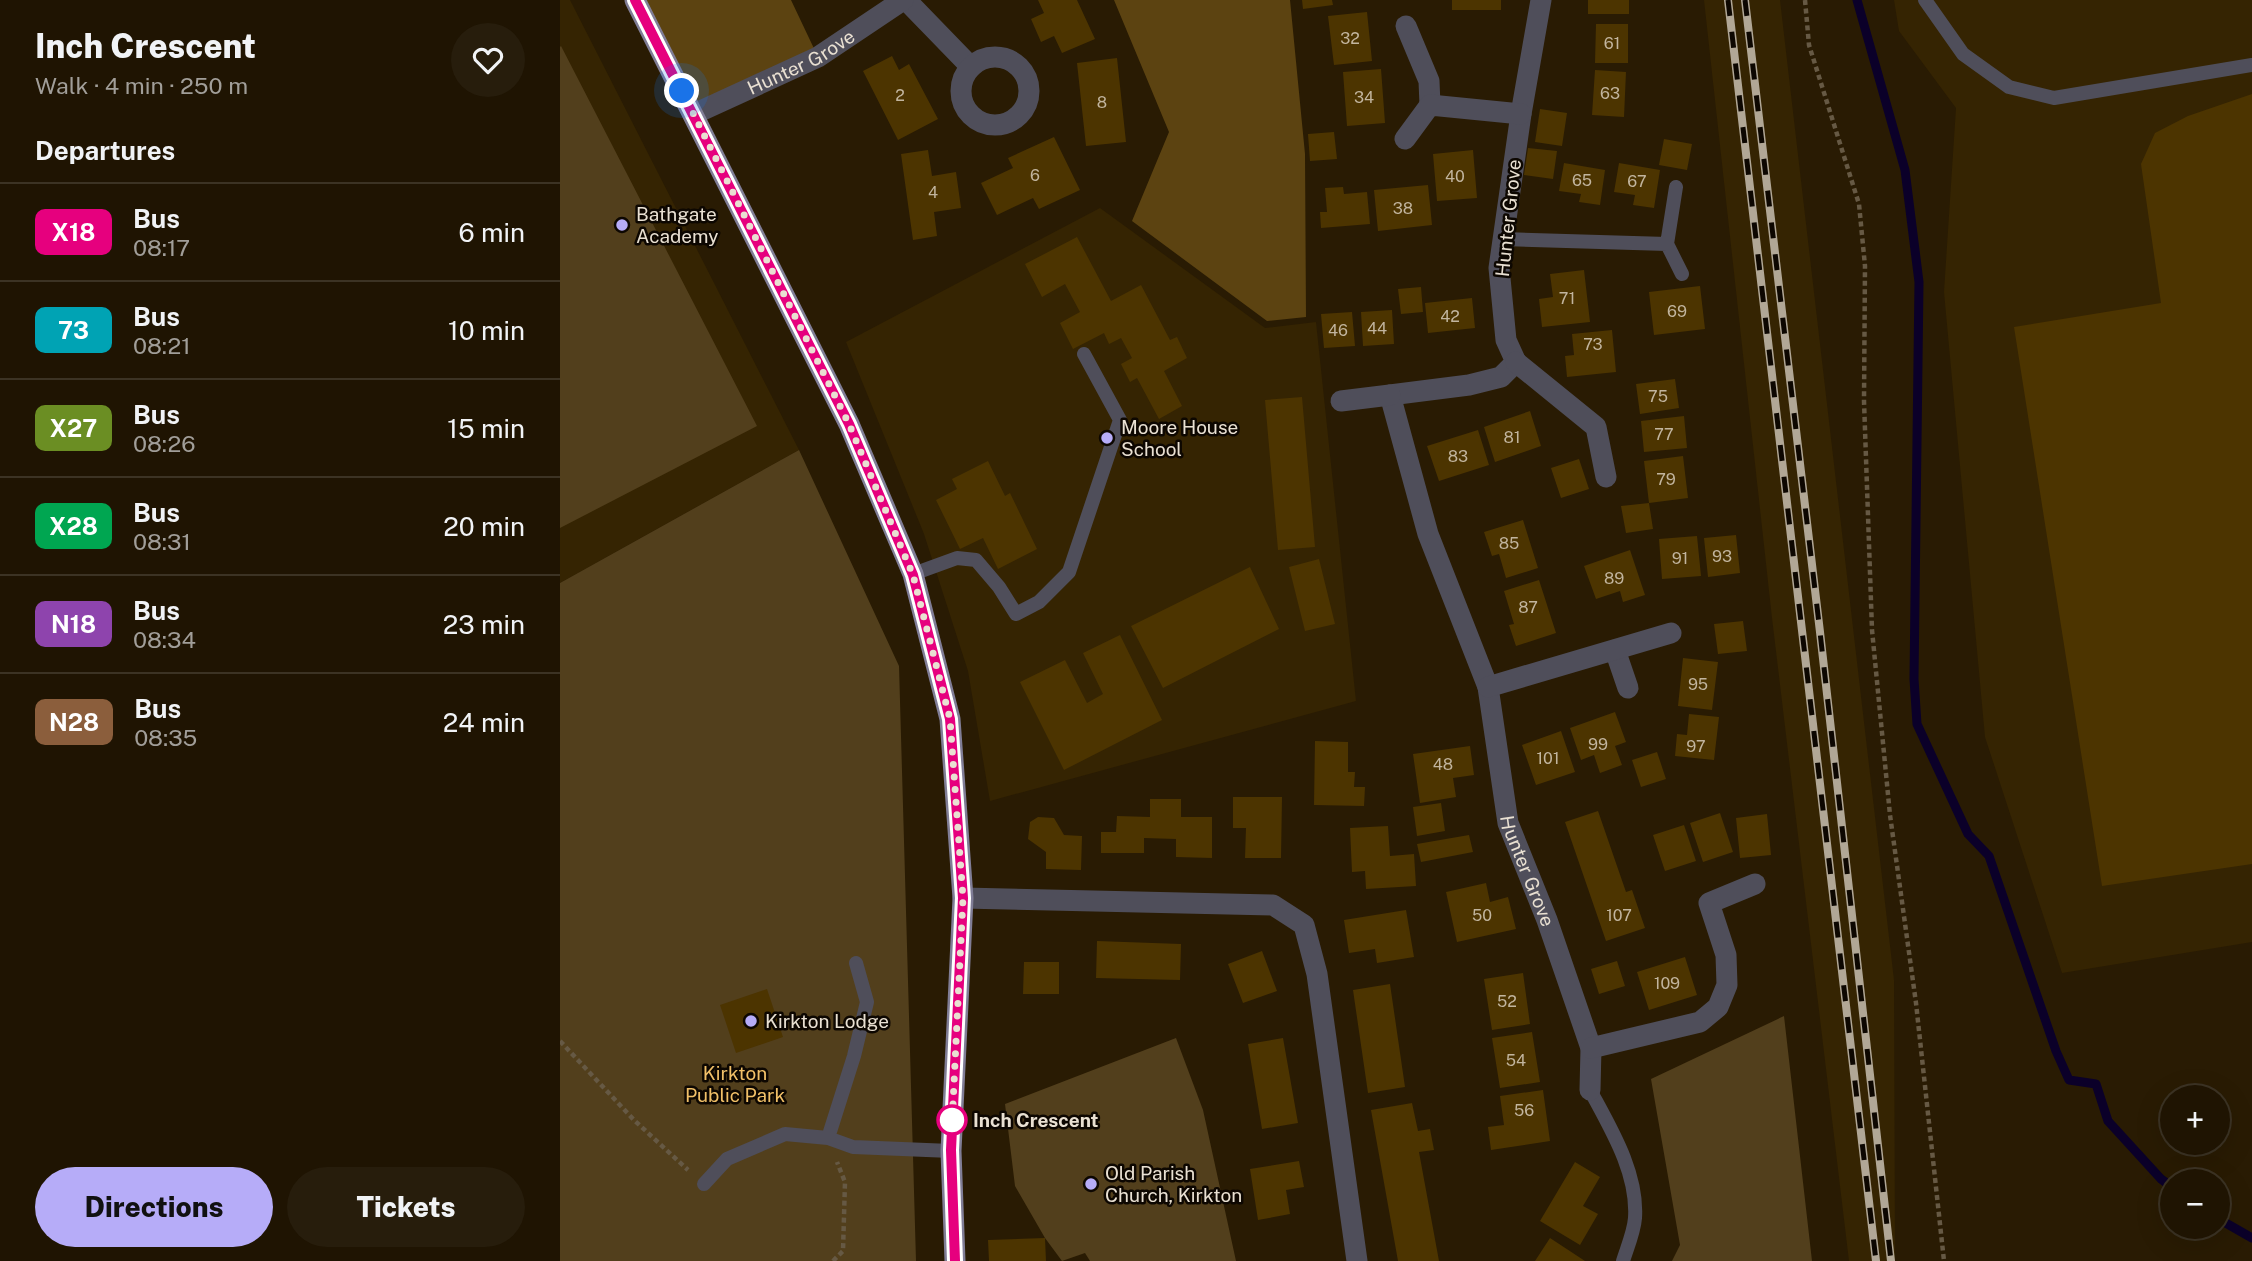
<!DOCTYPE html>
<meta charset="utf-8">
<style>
body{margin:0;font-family:"Public Sans",sans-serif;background:#271d0c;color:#f1f3f6;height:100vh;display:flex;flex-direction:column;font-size:26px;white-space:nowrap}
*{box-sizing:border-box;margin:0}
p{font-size:23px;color:#a19e99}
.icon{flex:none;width:38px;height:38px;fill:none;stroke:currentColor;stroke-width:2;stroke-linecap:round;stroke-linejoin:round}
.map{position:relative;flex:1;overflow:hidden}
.panel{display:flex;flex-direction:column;background:#1f1402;width:560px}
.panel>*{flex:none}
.badge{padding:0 14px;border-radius:10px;font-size:24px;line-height:46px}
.fabs{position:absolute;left:1600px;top:1085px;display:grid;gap:14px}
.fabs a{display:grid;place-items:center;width:70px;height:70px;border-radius:50%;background:#1f1402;box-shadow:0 7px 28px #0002,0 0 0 2px #3c3324;font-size:35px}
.you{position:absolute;width:35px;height:35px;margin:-18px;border:5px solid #fff;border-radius:50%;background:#1a73e8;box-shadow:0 0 0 10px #1a73e833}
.map>.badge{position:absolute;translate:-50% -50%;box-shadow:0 0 0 4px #fff}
h2{padding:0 35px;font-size:26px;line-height:63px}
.round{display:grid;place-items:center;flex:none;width:74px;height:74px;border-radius:37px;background:#271d0c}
.summary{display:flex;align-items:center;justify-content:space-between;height:119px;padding:0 35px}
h1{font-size:33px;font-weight:800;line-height:52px}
.primary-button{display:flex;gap:14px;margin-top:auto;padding:14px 35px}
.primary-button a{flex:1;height:80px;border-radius:42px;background:#b6acf8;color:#111;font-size:28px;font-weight:800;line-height:80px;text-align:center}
.primary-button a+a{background:#271d0c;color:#f1f3f6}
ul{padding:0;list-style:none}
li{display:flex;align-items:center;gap:21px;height:98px;padding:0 35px;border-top:2px solid #3c3324}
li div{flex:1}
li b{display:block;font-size:26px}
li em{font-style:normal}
li .badge{min-width:77px;font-weight:700;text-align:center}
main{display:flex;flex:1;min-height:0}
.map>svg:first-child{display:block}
.built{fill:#352402}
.green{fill:#523f1c}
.forest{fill:#5c4311}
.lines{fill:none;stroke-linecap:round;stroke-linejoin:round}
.stream{stroke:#0b0029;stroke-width:9}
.building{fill:#4c3400}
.path{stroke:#665944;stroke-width:4.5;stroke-dasharray:5 3.5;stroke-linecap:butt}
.service{stroke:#4f4e5a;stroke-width:14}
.minor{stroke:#4f4e5a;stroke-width:21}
.primary{stroke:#807d96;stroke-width:21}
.rail-casing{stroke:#b1a796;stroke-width:8}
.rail{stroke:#0d0701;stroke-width:5;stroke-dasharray:16;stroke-linecap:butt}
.line-casing{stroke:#fff;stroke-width:16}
.line{stroke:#e6007e;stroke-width:10}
.walk{stroke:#e9e0d2;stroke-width:7;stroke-dasharray:0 12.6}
.poi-dot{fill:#b6acf8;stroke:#0d0701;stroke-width:2.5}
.stop-dot{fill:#fff;stroke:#e6007e;stroke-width:3.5}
.labels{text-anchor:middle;stroke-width:5;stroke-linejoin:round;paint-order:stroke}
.number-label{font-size:16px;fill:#c2b59e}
.street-label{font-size:19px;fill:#e9e0d2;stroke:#0d0701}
.poi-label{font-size:19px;fill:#e9e0d2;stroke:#0d0701;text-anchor:start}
.park-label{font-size:19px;fill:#f1c068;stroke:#0d0701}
.stop-label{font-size:19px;font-weight:bold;fill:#e9e0d2;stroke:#0d0701;text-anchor:start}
</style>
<main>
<section class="panel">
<div class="summary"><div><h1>Inch Crescent</h1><p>Walk · 4 min · 250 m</p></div><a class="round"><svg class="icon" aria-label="heart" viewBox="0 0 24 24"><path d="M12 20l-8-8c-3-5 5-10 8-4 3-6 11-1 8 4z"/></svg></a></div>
<h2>Departures</h2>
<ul>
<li><span class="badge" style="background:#e6007e;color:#fff">X18</span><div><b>Bus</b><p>08:17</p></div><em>6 min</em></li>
<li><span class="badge" style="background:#00a3b4;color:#fff">73</span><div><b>Bus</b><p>08:21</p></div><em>10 min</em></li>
<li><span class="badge" style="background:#6b8e23;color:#fff">X27</span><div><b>Bus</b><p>08:26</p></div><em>15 min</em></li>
<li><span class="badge" style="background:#00a651;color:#fff">X28</span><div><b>Bus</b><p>08:31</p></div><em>20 min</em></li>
<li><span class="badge" style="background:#8e44ad;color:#fff">N18</span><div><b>Bus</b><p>08:34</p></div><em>23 min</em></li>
<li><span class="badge" style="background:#8b5e3c;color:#fff">N28</span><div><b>Bus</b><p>08:35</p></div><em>24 min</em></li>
</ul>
<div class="primary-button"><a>Directions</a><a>Tickets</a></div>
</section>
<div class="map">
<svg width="1692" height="1261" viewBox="0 0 1692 1261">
<rect width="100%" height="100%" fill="#291b03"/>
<!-- built -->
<path class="built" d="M0,0H10L239,450L0,583Z
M1144,0H1220L1334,980L1335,1261H1289L1212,618Z
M1334,0H1692V942L1502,973L1425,737L1384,292L1396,108L1339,31Z
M540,208L705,328L756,322L796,701L430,801L408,671L364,534L286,342Z"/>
<!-- green -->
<path class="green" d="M1,46L197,426L0,528V47Z
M239,450L339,666L356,1261H0V583Z
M1224,1016L1252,1261H1112L1120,1245L1091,1079Z
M616,1038L643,1110L676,1261H530L525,1253L502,1261L485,1238L455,1186L445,1104Z"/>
<!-- forest -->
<path class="forest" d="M83,0H231L258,57L134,114Z
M554,0H730L745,154L746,317L707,321L572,221L609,132Z"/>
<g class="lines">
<!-- stream -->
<path class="stream" d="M1297,0L1345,170L1359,282L1354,679L1357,724L1408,834L1429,856L1496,1051L1509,1080L1536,1084L1548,1121L1601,1179L1612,1187
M1657,1218L1692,1238"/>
</g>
<!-- building -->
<path class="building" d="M478,0H517L535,39L502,53L494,36L481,42L471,19L484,13Z
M742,0H772L773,5L743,9Z
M892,0H941V10H892Z
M1028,0H1069V14H1028Z
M807,12L812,61L774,65L768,16Z
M1036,24H1068V63H1035Z
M332,56L339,70L349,64L378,119L338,140L303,71Z
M557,58L566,142L526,146L517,63Z
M821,69L825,123L787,126L783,72Z
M1035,70L1066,72L1064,117L1032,115Z
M1692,94V864L1542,886L1454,327L1601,303L1581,164L1595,133L1628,116Z
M980,109L1007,113L1002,146L975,142Z
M774,132L777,159L750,161L748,134Z
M494,137L520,190L479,209L473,198L437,215L421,183L453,168L448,158Z
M1104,139L1132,144L1127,170L1099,165Z
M968,148L997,151L993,179L964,175Z
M368,150L372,176L396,172L401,208L374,212L377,236L353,240L341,154Z
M913,150L917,198L877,201L873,154Z
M1004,163L1045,170L1040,205L1019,202L1021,194L999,191Z
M1059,163L1100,170L1094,208L1073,205L1075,195L1054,192Z
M868,185L872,225L818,231L814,190Z
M783,187L784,194L807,192L810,224L761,228L760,212H767L765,188Z
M517,237L551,301L581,285L610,340L617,337L627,358L604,371L622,406L599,419L577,378L570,382L561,364L572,358L561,338L549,344L544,333L513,349L500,323L520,312L505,284L482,297L465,264Z
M1024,270L1030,322L982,327L979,299L993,297L990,274Z
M1140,286L1145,329L1094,335L1089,292Z
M861,287L863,312L841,314L838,289Z
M912,298L915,328L868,333L865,303Z
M832,310L834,344L803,346L801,312Z
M792,312L795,346L764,348L761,314Z
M1052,330L1056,372L1007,377L1005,356L1014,355L1012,334Z
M1115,379L1119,408L1080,414L1076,384Z
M742,397L755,547L718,550L705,400Z
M970,411L981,446L935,462L924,427Z
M1124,416L1127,448L1084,452L1081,421Z
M918,430L929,465L879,481L867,446Z
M1123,456L1128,498L1089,503L1084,461Z
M1019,459L1029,489L1001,498L991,468Z
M428,461L445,496L450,493L477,549L438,569L423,538L400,549L376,500L397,489L392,479Z
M1089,503L1093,529L1066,533L1061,506Z
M963,520L978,568L946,578L939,554L932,556L924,532Z
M1176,535L1180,573L1148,577L1144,538Z
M1137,536L1141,576L1102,579L1099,539Z
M1070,550L1085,595L1063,602L1060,591L1036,599L1024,566Z
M759,559L775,624L745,631L729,567Z
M690,567L719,629L603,688L571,626Z
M979,580L996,633L956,646L949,625L954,624L944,591Z
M1183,621L1187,651L1158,654L1154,624Z
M560,635L602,720L504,770L460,682L505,660L527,703L543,694L523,653Z
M1123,658L1158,662L1152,710L1118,706Z
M1055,712L1066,742L1055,746L1062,765L1040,773L1034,755L1021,760L1010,728Z
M1129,714L1159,717L1154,760L1115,756L1117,734L1127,735Z
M1001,731L1015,772L976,785L962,745Z
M755,741L788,742V772H795L794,787H805L804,806L754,805Z
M910,746L914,775L893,778L896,797L860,803L853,754Z
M1097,752L1106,779L1081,787L1072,760Z
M673,797H722L721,858H685L686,828H673Z
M590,799H621V817H652V858L616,857V839L584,838V853H541V832H556L557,816L590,817Z
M881,803L885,831L857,836L853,807Z
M1038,811L1066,892L1072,890L1085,928L1046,941L1005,822Z
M1160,813L1173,852L1143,862L1130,823Z
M1207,814L1211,855L1180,858L1176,818Z
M478,817L494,818L504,835L522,836L521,870L486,869V852L468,839L470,822Z
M1124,825L1136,861L1105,871L1093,835Z
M828,826L830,856L854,854L856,886L806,889L805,871L792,872L790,828Z
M909,835L913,852L861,862L857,844Z
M926,883L930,902L948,897L956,929L897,942L886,892Z
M846,910L854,957L817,963L815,949L789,953L784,920Z
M537,941L621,944L620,980L536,978Z
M702,951L717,991L683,1003L668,964Z
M1125,957L1137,995L1089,1010L1077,972Z
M1057,961L1065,986L1039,994L1031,969Z
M464,962H499V994H463Z
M963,973L970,1024L932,1030L924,979Z
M830,984L845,1087L808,1093L793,990Z
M207,989L223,1037L176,1053L160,1005Z
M972,1032L980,1082L940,1088L932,1038Z
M723,1038L738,1123L702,1129L688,1044Z
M983,1090L990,1141L931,1150L928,1127L944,1125L940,1096Z
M852,1103L858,1131L870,1129L874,1150L859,1152L879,1261H838L811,1110Z
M739,1161L744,1187L726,1190L730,1214L698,1220L690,1169Z
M1015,1162L1040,1177L1023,1206L1038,1214L1020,1245L980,1221Z
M485,1238L486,1261H429L428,1240Z
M990,1238L1025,1261H975Z"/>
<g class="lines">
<!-- path -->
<path class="path" d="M1245,0L1249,45L1299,204L1305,266L1304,401L1312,630L1330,815L1356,1003L1384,1261
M0,1041L74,1120L128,1170
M273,1261L283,1251L285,1182L277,1162"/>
<!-- service -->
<path class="service" d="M1365,0L1403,54L1449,87L1494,98L1692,65
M943,239L1107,244L1116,187
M1107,244L1122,274
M353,574L397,558L416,560L439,587L456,614L479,602L509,572L560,420L524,354
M1030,1090C1051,1129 1078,1173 1075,1218C1074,1232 1067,1248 1063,1261
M268,1138L294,1056L307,1002L296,963
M144,1184L167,1159L225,1134L268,1138L293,1147L391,1151"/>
<!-- minor -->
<g class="minor">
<path d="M346,0L411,67"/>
<path id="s1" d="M981,0L961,114L939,268L946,340L956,362L941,377L909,385L830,395L868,534L928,687L948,823L987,920L1031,1048L1030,1090"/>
<path d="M846,26L869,81L870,105"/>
<circle cx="435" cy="91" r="34"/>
<path id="s2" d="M134,114L258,57L343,0"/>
<path d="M845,139L870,105L961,114"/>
<path d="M956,362L1036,427L1046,477"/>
<path d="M781,401L830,395"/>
<path d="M1055,650L1068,688"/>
<path d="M928,687L1111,633"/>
<path d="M403,898L713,905L744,925L757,974L797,1261"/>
<path d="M1031,1048L1140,1022L1158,1007L1167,985L1166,955L1149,903L1195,884"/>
</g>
<!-- primary -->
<path class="primary" d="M75,0L289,424L353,574L390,719L403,898L391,1151L395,1261"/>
<defs>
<path id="rail" d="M1168,0L1316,1261
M1185,0L1260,632L1331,1261"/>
</defs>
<!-- rail casing -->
<use href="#rail" class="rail-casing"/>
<!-- rail -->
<use href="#rail" class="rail"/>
</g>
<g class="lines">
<defs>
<path id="line" d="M75,0L289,424L353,575L390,719L403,898L391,1150L395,1261"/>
</defs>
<!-- line casing -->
<use href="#line" class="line-casing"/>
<!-- line -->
<use href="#line" class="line"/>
<!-- walk -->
<path class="walk" d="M122,91L289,424L353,575L390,719L403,898L392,1125V1120"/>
</g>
<!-- markers -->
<g class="poi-dot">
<circle cx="62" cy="225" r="7"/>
<circle cx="547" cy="438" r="7"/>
<circle cx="191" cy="1021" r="7"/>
<circle cx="531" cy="1184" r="7"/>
</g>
<circle class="stop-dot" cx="392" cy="1120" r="14"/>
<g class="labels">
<!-- number labels -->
<g class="number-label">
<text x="790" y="44">32</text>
<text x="1052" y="49">61</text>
<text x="1050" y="99">63</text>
<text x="340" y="101">2</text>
<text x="804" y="103">34</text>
<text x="542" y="108">8</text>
<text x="475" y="181">6</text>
<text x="895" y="182">40</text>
<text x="1022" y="186">65</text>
<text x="1077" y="187">67</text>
<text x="373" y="198">4</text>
<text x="843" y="214">38</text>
<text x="1007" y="304">71</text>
<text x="1117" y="317">69</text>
<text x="890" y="322">42</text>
<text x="817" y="334">44</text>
<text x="778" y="336">46</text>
<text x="1033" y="350">73</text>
<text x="1098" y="402">75</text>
<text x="1104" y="440">77</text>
<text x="952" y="443">81</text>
<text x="898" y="462">83</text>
<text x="1106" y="485">79</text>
<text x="949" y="549">85</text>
<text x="1162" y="562">93</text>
<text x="1120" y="564">91</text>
<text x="1054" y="584">89</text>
<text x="968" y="613">87</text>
<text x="1138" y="690">95</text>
<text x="1038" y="750">99</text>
<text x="1136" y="752">97</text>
<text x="988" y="764">101</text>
<text x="883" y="770">48</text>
<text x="922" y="921">50</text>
<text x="1059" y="921">107</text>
<text x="1107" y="989">109</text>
<text x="947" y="1007">52</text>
<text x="956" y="1066">54</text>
<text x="964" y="1116">56</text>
</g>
<!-- street labels -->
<g class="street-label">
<text dy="7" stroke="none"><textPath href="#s2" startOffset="119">Hunter Grove</textPath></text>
<text transform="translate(948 218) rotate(-84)" y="7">Hunter Grove</text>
<text dy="7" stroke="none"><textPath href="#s1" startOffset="999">Hunter Grove</textPath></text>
</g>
<!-- poi labels -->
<g class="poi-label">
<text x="76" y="221">Bathgate<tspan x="76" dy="22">Academy</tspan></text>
<text x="561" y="434">Moore House<tspan x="561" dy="22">School</tspan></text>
<text x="205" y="1028">Kirkton Lodge</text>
<text x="545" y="1180">Old Parish<tspan x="545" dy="22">Church, Kirkton</tspan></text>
</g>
<!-- park labels -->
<g class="park-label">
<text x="175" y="1080">Kirkton<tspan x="175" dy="22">Public Park</tspan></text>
</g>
<!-- stop labels -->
<g class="stop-label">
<text x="413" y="1127">Inch Crescent</text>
</g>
</g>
</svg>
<div class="fabs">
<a>+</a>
<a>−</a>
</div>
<div class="you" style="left:122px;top:91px"></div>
</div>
</main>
